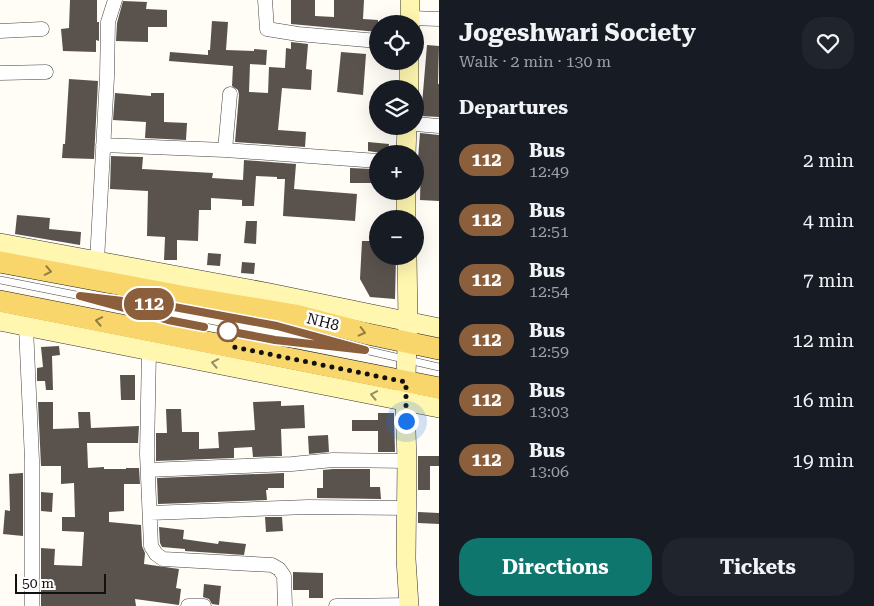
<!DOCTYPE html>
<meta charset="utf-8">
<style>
body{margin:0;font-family:"Roboto Serif",serif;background:#20242c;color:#f1f3f6;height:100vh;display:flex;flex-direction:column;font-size:19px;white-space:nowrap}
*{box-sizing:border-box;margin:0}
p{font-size:16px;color:#9ea1a6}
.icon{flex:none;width:28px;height:28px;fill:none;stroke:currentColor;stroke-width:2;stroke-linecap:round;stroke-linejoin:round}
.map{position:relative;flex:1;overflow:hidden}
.details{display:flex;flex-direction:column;background:#171b24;width:435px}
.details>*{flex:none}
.badge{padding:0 10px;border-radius:16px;font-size:18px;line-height:32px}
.tools{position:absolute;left:369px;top:15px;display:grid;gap:10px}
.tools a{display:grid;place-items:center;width:55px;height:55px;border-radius:50%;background:#171b24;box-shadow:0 5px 20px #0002;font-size:25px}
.scale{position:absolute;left:15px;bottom:12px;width:91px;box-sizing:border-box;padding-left:5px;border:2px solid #111;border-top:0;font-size:14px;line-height:18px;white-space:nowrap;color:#111;-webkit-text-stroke:4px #fff;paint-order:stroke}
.you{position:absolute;width:25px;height:25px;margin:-12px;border:4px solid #fff;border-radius:50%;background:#1a73e8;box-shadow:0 0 0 8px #1a73e833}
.map>.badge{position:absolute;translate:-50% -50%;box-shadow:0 0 0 2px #fff}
h2{padding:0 20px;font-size:19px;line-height:45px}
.round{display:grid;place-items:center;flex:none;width:52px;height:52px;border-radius:20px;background:#20242c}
.head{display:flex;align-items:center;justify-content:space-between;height:85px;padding:0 20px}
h1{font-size:24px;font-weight:700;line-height:38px}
.button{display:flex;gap:10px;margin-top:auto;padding:10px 20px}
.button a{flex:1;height:58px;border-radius:20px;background:#0f766e;color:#fff;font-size:20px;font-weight:700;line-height:58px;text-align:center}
.button a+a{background:#20242c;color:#f1f3f6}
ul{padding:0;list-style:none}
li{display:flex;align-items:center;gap:15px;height:60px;padding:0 20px}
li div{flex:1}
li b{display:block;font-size:19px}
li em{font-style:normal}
li .badge{min-width:55px;font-weight:700;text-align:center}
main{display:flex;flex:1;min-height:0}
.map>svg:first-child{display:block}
.building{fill:#5a524d}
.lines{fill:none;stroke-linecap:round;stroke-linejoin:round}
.lane-casing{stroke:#444;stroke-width:8}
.street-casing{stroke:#444;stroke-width:15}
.secondary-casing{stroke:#333;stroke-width:20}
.primary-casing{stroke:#222;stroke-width:22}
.lane{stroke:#fff;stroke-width:7}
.street{stroke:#fff;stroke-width:14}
.secondary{stroke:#fff6b0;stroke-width:19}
.primary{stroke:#f9d66b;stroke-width:21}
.oneway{stroke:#917d42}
.oneway2{stroke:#948f68}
.line-casing{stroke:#fff;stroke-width:11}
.line{stroke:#8b5e3c;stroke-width:8}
.walk{stroke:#111;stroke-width:5;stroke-dasharray:0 9}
.stop-dot{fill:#fff;stroke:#8b5e3c;stroke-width:2.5}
.labels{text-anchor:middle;stroke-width:5;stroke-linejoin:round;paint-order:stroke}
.street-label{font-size:15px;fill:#111;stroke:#fff}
</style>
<main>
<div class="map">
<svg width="439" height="606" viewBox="0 0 439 606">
<rect width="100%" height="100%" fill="#fffdf5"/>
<!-- building -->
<path class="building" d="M70,0H97V22H99V41L96,40V52L63,51L61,29L69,28Z
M291,0H315V16L334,17V0H364L363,19L378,20V32L291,24Z
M123,1L147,2L146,9L167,10V27H148V42L116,41L117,23Z
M212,21L228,22L226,50L254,51V49L267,50L266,65L250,64L249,92L268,93L269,67L285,68L286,48L291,49V42L308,44L306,69L312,70L311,90L282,88L278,130L306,132L305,147L235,142L239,95L238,90L232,86L233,66L169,61L170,52L208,55V50H210Z
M427,45L439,46L438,84H439V117L421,116Z
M341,52L366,54L363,95L337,92Z
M69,79L98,81L94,159L62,158L63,144H65Z
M115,93L151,96V93H164V122L187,123L186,140L145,138L146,122L113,120Z
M420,133L439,135V201L420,200L421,160L418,159Z
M368,142L389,144L388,154L368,151Z
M111,156L143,157L142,169L213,173L212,178L243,180L244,160L296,164L294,189L357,194L355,221L283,216L285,179H277V177L256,176L254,206H242V200L211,198V210H199L198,241L177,240V260H164L165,237L147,236L148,191L110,189Z
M350,168L372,169V183H350Z
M17,215L50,218L49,229L81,232L80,245L15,234Z
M246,221H257L256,244L244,243Z
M362,241H378V256H396L395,299L370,297L360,279Z
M208,253L221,254L220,266L207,265Z
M242,262L255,263L254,274L241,273Z
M59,346L60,355L52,356L53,390H46L45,381H37V368L43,367L41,347Z
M120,375H135V400H121Z
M281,401V406L304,405L305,428L281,429L282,456L253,457L252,447L234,448V458L156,461V433H167L166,409H181L182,432H199V449L219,448L218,432L255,430L253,402Z
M38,402H53V429L79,428L78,412H90L91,428L139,426L138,443H87L88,468L104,467V469H126V468H139L140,484H124V511L109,512V522L141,525L142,546L145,553L144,564L179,569L176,588L181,589L179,605L135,599L136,606H41V548L55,549L54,565L82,566L84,532L62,531V517H75L74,483L61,484V466H41Z
M378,413H394L395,452H378V431H352V420H378Z
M328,435L329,452L309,454L308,436Z
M418,456H439V466H430V490H418Z
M333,469H370V487H380L381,499L317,498V488H323V470Z
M23,473V536L3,534L5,510L10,511L9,474Z
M284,473V488H268V490H266L267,500L158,504L157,478Z
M41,492L53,493L52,512L41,511Z
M418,512L439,513V524L418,523Z
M265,517H282L283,531L266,532Z
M159,527L184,530L183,539L218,544L219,541L246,544L244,555L185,551V549L162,547L160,543Z
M293,572L323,573V598H309V590H293Z
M204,584L221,586L219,605L212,604L209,599L203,597Z"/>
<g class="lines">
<defs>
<path id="lane" d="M0,280L81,296L175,307L277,326L365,350L439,367
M103,302L168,320L275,340L342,348"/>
<path id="street" d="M265,0L267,29L298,34L378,41
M410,18L439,19
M0,31L42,29
M0,73L46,72
M415,124L439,126
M103,145L225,150L378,161
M225,150L230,94
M97,261L107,77L108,22L115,0
M26,327L32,460V606
M149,350L147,454L151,546L156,554L163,559L272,565L279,569L284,576L285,606
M148,470L292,464L333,460L407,461
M150,513L308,507L407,508
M188,606H204
M336,606L409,605"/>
<path id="secondary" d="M410,24V0
M409,89V61
M406,154L407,126
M406,191V219
M0,243L270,293L439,328
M407,256L408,321L405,401L407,461L406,559L409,606
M0,321L439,408"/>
<path id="primary" d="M0,262L186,297L295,315L368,334L439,349
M0,301L439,388"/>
</defs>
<!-- lane casing -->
<use href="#lane" class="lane-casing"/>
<!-- street casing -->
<use href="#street" class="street-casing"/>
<!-- secondary casing -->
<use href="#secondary" class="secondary-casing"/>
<!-- primary casing -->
<use href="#primary" class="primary-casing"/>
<!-- lane -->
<use href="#lane" class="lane"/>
<!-- street -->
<use href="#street" class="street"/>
<!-- secondary -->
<use href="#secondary" class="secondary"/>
<!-- primary -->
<use href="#primary" class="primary"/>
</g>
<!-- one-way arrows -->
<defs><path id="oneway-chevron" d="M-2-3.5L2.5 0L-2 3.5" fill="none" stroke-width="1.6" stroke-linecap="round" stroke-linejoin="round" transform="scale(1.25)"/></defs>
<g class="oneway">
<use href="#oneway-chevron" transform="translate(48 271) rotate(11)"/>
<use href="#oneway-chevron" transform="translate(99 321) rotate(-169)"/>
<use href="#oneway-chevron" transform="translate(362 332) rotate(14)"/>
</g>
<g class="oneway2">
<use href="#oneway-chevron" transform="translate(215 363) rotate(-169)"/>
<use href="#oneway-chevron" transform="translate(374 395) rotate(-169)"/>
</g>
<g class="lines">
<defs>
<path id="line" d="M204,327L168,320L80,296L174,307L277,326L365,350L275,340L222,330"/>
</defs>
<!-- line casing -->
<use href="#line" class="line-casing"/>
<!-- line -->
<use href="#line" class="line"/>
<!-- walk -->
<path class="walk" d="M228,331L234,347L406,382V421"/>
</g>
<!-- markers -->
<circle class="stop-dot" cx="228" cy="331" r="10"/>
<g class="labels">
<!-- street labels -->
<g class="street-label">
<text transform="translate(323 322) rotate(14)" y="5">NH8</text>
</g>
</g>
</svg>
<div class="tools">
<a><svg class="icon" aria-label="locate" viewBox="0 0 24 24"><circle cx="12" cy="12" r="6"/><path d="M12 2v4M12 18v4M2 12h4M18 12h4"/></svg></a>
<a><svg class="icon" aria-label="layers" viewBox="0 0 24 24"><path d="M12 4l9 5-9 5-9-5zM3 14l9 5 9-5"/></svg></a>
<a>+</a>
<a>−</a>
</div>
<div class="scale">50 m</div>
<div class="you" style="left:406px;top:421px"></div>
<b class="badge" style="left:149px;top:304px;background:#8b5e3c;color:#fff">112</b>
</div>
<section class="details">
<div class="head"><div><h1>Jogeshwari Society</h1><p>Walk · 2 min · 130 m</p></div><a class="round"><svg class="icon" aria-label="heart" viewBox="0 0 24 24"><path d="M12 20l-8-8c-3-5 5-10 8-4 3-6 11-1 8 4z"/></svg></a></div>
<h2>Departures</h2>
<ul>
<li><span class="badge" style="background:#8b5e3c;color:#fff">112</span><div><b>Bus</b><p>12:49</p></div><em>2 min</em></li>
<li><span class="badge" style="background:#8b5e3c;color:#fff">112</span><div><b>Bus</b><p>12:51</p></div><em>4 min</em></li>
<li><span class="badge" style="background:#8b5e3c;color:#fff">112</span><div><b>Bus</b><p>12:54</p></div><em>7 min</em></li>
<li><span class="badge" style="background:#8b5e3c;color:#fff">112</span><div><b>Bus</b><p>12:59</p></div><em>12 min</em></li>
<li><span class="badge" style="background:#8b5e3c;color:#fff">112</span><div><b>Bus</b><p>13:03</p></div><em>16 min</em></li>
<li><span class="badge" style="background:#8b5e3c;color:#fff">112</span><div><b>Bus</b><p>13:06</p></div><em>19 min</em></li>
</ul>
<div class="button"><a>Directions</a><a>Tickets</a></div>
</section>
</main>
